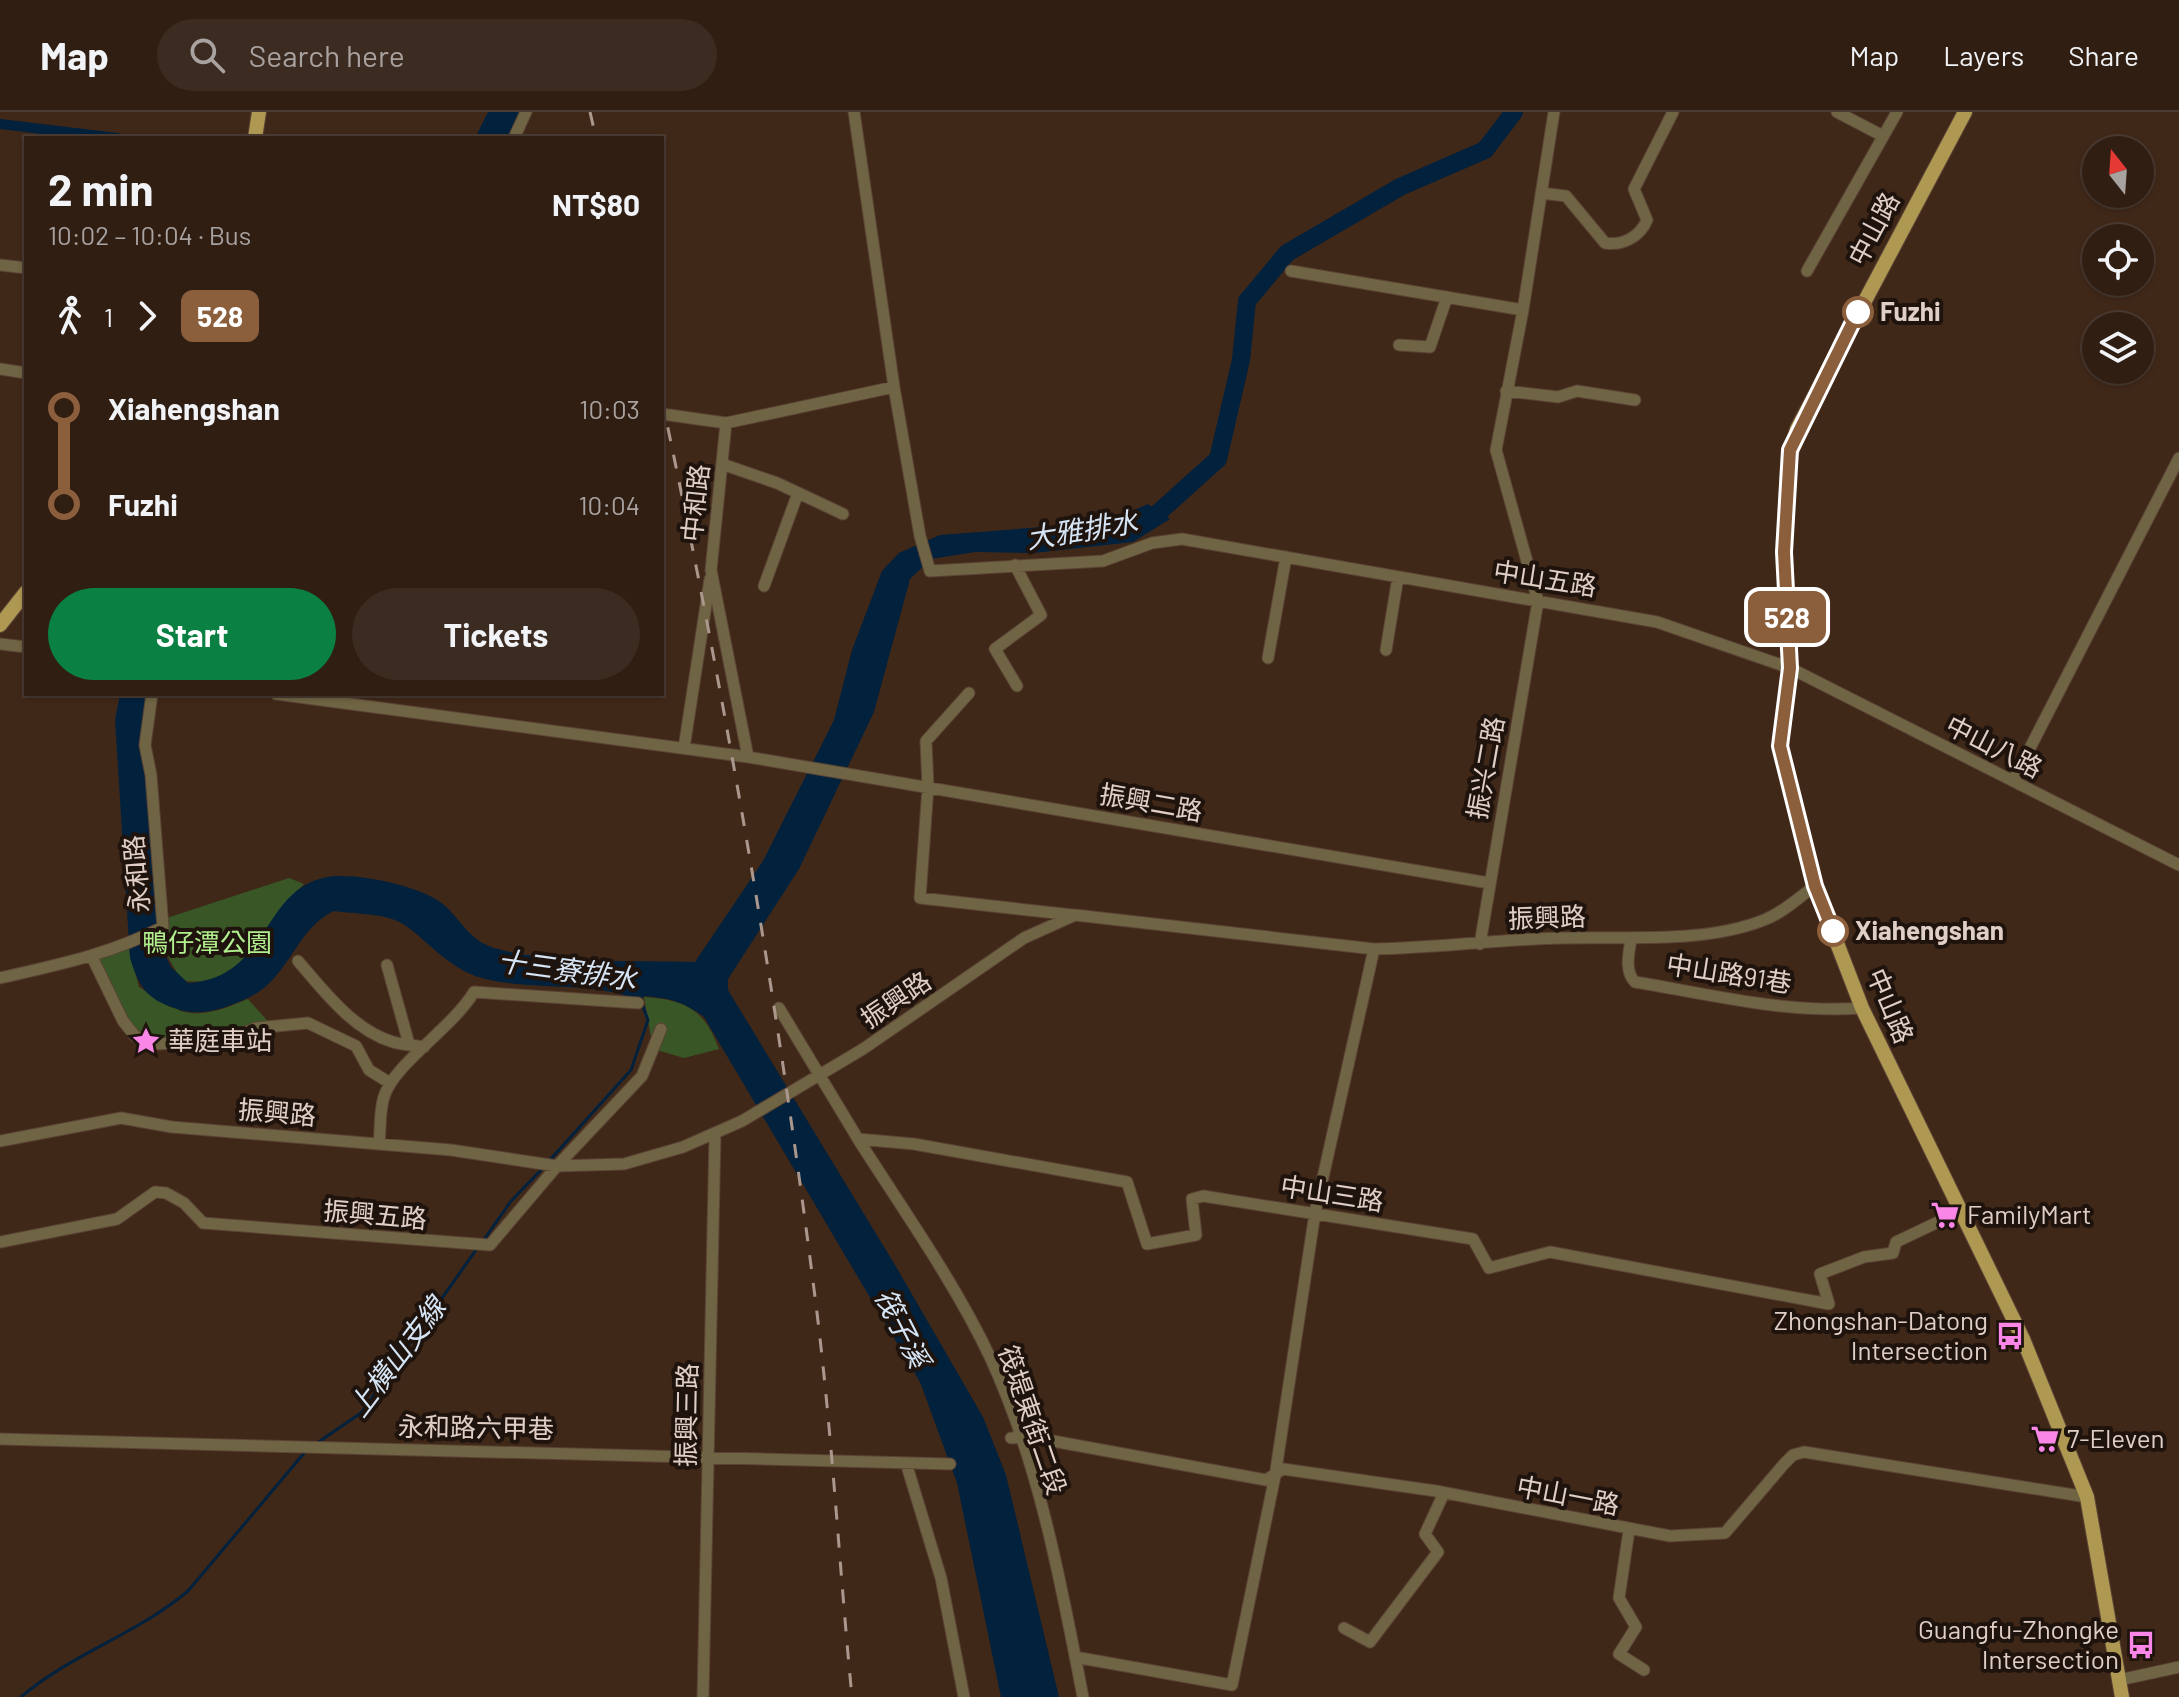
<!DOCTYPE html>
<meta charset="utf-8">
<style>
body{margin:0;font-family:Barlow,"Noto Sans TC",sans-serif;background:#3c2b21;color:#f1f3f6;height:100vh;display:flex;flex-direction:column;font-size:30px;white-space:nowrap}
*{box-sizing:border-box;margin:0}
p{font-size:26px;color:#a8a2a0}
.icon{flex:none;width:44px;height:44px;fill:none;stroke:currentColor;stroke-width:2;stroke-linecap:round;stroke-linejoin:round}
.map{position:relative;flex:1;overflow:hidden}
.side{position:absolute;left:24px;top:24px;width:640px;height:560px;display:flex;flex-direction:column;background:#301e13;border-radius:0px;box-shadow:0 2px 6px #0004,0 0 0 2px #4b3c33}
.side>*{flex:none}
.badge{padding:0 16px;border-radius:12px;font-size:28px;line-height:52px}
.needle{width:52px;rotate:343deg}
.fabs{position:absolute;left:2082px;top:24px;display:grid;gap:16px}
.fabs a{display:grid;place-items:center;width:72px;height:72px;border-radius:50%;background:#301e13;box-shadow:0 2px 6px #0004,0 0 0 2px #4b3c33;font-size:40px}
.map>.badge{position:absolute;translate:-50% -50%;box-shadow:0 0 0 4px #fff}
.legs{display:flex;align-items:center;gap:12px;height:88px;padding:0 24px;font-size:26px}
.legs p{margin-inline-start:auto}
.headline{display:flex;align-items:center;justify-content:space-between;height:136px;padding:0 24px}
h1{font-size:44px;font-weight:700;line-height:60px}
.primary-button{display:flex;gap:16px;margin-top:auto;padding:16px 24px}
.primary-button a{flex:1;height:92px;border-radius:48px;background:#0b8043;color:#fff;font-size:32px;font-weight:700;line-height:92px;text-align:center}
.primary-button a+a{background:#3c2b21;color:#f1f3f6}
ul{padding:0 24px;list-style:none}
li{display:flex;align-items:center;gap:28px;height:96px;font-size:30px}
li i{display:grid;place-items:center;width:12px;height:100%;margin:0 10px;background:currentColor}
li i::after{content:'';width:20px;height:20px;margin:-10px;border:6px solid;border-radius:50%;background:#301e13}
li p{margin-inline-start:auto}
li:first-child i{background:linear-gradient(#0000 50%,currentColor 0)}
li:last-child i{background:linear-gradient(currentColor 50%,#0000 0)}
header{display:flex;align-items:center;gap:48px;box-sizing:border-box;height:112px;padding:0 40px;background:#301e13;border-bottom:2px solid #4b3c33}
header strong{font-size:38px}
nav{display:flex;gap:44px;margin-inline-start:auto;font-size:28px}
.search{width:560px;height:72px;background:#3c2b21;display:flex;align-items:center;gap:20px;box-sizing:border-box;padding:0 28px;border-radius:44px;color:#a8a2a0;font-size:30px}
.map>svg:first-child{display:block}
.green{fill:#385626}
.water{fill:#01213d}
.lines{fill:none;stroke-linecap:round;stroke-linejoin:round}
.stream{stroke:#01213d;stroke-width:3}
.canal{stroke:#01213d;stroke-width:10}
.river{stroke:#01213d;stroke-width:18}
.minor-casing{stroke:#5a4335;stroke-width:13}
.major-casing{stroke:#5a4335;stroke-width:16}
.minor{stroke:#6f6443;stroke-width:11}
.major{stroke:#af9852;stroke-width:14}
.rail{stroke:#aa978d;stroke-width:3;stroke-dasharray:14 14;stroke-linecap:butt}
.line-1-casing{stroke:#fff;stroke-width:18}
.line-1{stroke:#8b5e3c;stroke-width:12}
.stop-1-dot{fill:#fff;stroke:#8b5e3c;stroke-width:4}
.labels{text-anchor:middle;stroke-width:8;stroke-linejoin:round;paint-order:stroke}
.street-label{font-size:26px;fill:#e0cfc7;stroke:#1f140d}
.stop-label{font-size:26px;font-weight:bold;fill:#e0cfc7;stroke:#1f140d;text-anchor:start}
.park-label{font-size:26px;fill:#b1ee8e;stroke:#1f140d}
.poi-label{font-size:26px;fill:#e0cfc7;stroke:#1f140d;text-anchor:start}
.water-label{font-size:28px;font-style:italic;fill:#d6e5f6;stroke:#1f140d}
</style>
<header>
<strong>Map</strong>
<div class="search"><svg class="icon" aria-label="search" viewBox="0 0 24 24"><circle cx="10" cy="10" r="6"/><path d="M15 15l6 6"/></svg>Search here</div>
<nav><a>Map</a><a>Layers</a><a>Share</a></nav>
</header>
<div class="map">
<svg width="2179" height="1585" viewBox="0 0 2179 1585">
<rect width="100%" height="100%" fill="#402819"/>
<!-- green -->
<path class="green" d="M289,766L304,772C269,805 245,877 186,869L178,898C201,907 226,896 248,887L272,914C229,924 178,937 135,924L93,846L128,834L139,875L172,896L180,866L161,833L164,807Z
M644,885C686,888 704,897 719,937L684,946L653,937Z"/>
<!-- water -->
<path class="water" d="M488,0H519L507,26H475Z
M1148,392L1170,407L1133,430L1034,441L975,440L931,447L910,467L874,600L799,757L728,867V878L895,1153L983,1305L1006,1363L1059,1585H1001L957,1371L920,1270L704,905C684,890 670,886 644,884L641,889C592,868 534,880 482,866C450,857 432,833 406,814C389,801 355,802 334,799C301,814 291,854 264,876C254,884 242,889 231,893C213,900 195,903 177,897C146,887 139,875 130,846L115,608L120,582H148V664L160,832L171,855L188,871C270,866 261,777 327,765C355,760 423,774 444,793C462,809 469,828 494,836C553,853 633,848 695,850L763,749L834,608L852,538L882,459L899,441L940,423L1107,410Z"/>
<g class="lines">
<!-- stream -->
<path class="stream" d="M549,1049L631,958L648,908L642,892
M483,1129L511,1089L544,1055
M317,1331L361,1301L478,1135
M21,1585C71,1542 137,1522 188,1479L305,1340"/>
<!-- canal -->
<path class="canal" d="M0,12L117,26"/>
<!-- river -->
<path class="river" d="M1140,411L1148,410L1218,347L1241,248L1247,189L1287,141L1400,75L1485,38L1514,0"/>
<defs>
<path id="minor" d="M854,0L894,275L920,424L930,459L1103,449L1152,431L1182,427L1657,510L1790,556L2179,753
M1837,0L1883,24
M514,26L526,0
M1541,81L1566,84L1605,131C1622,134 1640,125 1647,108L1634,77L1673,0
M0,153L26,156
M1291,159L1523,198
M1807,159L1897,0
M1399,233L1430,235L1447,185
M0,257L26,261
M1506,279L1558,285L1577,279L1635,288
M662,302L726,311L894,275
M726,311L711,458L748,645
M722,352L777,371L843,402
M1015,453L1041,503L995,537L1017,574
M764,474L798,381
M0,532L26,535
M1386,538L1398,465
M1268,546L1286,445
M969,581L926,629L928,675L920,786L1073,803
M276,582L748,645L1489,771
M684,636L710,467
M2013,669L2179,346
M1631,827C1629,841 1624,859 1635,870C1709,882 1786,902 1862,896
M1480,832L1538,489L1496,338L1523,198L1554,0
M92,845L123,909L135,924L158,932L225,928L256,916L308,911L356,934L369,958L390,971
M298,849C324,879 353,918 393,930C402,933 414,933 424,935
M387,853L409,932
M0,866C57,853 111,842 163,815L151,663L145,633L152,582
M779,896L858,1027L914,1032L1127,1070L1147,1132L1196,1123L1192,1087L1203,1084L1473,1127L1489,1156L1550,1140L1829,1192L1820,1162L1864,1145L1893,1141L1896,1130L1959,1100
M858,1027C903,1098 954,1169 990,1245C1039,1351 1061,1471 1083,1585
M0,1029L121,1006L172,1015L451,1038L557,1054L624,1052L683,1035L742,1009L863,937L1024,826L1075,803L1374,837C1437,836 1500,827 1564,826C1628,824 1703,832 1764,808C1783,801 1799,785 1815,774
M379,1031C381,1016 379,996 385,982C397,950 452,916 474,880L638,891
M0,1130L117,1107L155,1080L166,1081L184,1091L203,1111L490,1133L557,1054L642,964L661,917
M1011,1326L1031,1325L1266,1368L1283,1357L1436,1379L1670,1424L1725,1421L1784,1352L1793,1343L1804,1340L2087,1385
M0,1327L950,1352
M906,1351L941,1466L964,1585
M1629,1418L1619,1486L1636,1515L1619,1542L1644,1558
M1344,1516L1370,1530L1438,1440L1425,1422L1444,1381
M1075,1545L1232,1573L1275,1364L1315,1101L1374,837
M2119,1568L2179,1555
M703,1585L715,1023"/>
<path id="major" d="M1965,0L1797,317L1788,354L1784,440L1790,556L1780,634L1815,774L1862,896L2023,1227L2087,1385L2122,1585
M255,26L259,0
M0,513L26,480"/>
</defs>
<!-- minor casing -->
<use href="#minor" class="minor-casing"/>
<!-- major casing -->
<use href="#major" class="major-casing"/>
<!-- minor -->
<use href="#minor" class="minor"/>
<!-- major -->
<use href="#major" class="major"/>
<!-- rail -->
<path class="rail" d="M590,0L596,26
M662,288C725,585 777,884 815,1185C832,1317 839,1452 852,1585"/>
</g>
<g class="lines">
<defs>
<path id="line-1" d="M1833,819L1815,774L1780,634L1790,556L1784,440L1790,338L1858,200"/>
</defs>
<!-- line-1 casing -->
<use href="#line-1" class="line-1-casing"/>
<!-- line-1 -->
<use href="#line-1" class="line-1"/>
</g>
<!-- icons -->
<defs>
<symbol id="sight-bare" viewBox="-9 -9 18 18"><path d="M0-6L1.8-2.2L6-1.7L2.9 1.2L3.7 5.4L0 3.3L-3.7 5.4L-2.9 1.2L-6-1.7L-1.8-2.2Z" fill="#fa87e7" stroke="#1f140d" stroke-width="2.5" paint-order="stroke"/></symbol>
<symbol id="supermarket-bare" viewBox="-9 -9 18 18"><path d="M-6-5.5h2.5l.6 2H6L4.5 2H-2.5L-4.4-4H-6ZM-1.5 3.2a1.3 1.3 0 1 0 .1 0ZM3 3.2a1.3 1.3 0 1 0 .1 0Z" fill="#fa87e7" stroke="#1f140d" stroke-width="2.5" paint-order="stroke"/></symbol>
<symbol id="bus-bare" viewBox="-9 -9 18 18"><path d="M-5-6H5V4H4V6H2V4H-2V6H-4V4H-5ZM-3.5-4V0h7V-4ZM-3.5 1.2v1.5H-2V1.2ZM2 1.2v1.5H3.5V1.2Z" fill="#fa87e7" stroke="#1f140d" stroke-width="2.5" paint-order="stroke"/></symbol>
</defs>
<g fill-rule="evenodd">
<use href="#sight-bare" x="126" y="909" width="40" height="40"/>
<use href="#supermarket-bare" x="1925" y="1083" width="40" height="40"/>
<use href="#bus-bare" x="1990" y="1204" width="40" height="40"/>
<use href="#supermarket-bare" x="2025" y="1307" width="40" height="40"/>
<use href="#bus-bare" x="2121" y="1513" width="40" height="40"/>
</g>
<!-- markers -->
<g class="stop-1-dot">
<circle cx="1858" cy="200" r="14"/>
<circle cx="1833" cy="819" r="14"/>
</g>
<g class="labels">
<!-- street labels -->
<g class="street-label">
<text transform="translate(1874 117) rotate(-62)" y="9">中山路</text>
<text transform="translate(696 391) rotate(-84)" y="9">中和路</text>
<text transform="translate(1545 467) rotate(9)" y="9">中山五路</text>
<text transform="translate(1994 635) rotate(27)" y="9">中山八路</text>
<text transform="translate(1486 656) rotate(-80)" y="9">振兴二路</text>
<text transform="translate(1151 691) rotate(10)" y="9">振興二路</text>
<text transform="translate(137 762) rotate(-95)" y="9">永和路</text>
<text transform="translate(1547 806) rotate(-2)" y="9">振興路</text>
<text transform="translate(1729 862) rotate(9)" y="9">中山路91巷</text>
<text transform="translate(896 888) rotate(-34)" y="9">振興路</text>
<text transform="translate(1890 894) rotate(67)" y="9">中山路</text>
<text transform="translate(277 1001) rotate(5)" y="9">振興路</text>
<text transform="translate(1332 1082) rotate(9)" y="9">中山三路</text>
<text transform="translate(375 1103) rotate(5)" y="9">振興五路</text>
<text transform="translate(687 1303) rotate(-89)" y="9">振興三路</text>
<text transform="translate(1032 1308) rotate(71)" y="9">筏堤東街二段</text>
<text transform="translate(476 1316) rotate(1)" y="9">永和路六甲巷</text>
<text transform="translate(1568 1384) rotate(11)" y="9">中山一路</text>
</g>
<!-- stop labels -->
<g class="stop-label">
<text x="1880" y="209">Fuzhi</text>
<text x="1855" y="828">Xiahengshan</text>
</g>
<!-- park labels -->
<g class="park-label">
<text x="207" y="840">鴨仔潭公園</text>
</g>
<!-- poi labels -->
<g class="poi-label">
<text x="168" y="938">華庭車站</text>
<text x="1967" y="1112">FamilyMart</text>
<text x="1988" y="1218" text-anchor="end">Zhongshan-Datong<tspan x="1988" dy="30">Intersection</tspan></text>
<text x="2067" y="1336">7-Eleven</text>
<text x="2119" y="1527" text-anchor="end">Guangfu-Zhongke<tspan x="2119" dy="30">Intersection</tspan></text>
</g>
<!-- water labels -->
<g class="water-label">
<text transform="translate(1082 418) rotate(-9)" y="10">大雅排水</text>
<text transform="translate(567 858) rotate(8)" y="10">十三寮排水</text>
<text transform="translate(902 1216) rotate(63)" y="10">筏子溪</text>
<text transform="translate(397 1245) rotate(-53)" y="10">上橫山支線</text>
</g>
</g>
</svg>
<div class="fabs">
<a><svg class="needle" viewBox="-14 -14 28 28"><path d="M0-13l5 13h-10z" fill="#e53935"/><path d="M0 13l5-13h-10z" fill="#a8a2a0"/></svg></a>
<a><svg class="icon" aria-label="locate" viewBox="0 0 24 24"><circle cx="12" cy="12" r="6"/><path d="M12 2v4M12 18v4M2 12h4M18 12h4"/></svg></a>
<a><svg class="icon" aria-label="layers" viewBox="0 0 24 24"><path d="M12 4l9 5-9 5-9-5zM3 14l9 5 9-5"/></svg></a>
</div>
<b class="badge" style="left:1787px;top:505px;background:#8b5e3c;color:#fff">528</b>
<section class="side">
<div class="headline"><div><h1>2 min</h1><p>10:02 – 10:04 · Bus</p></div><b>NT$80</b></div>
<div class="legs"><svg class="icon" aria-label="walk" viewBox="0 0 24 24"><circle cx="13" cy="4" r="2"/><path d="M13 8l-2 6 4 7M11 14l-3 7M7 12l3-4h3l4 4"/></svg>1<svg class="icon" aria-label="forward" viewBox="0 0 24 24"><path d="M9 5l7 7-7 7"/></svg><b class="badge" style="background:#8b5e3c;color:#fff">528</b></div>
<ul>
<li><i style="color:#8b5e3c"></i><b>Xiahengshan</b><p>10:03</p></li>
<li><i style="color:#8b5e3c"></i><b>Fuzhi</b><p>10:04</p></li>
</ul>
<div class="primary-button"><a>Start</a><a>Tickets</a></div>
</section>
</div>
